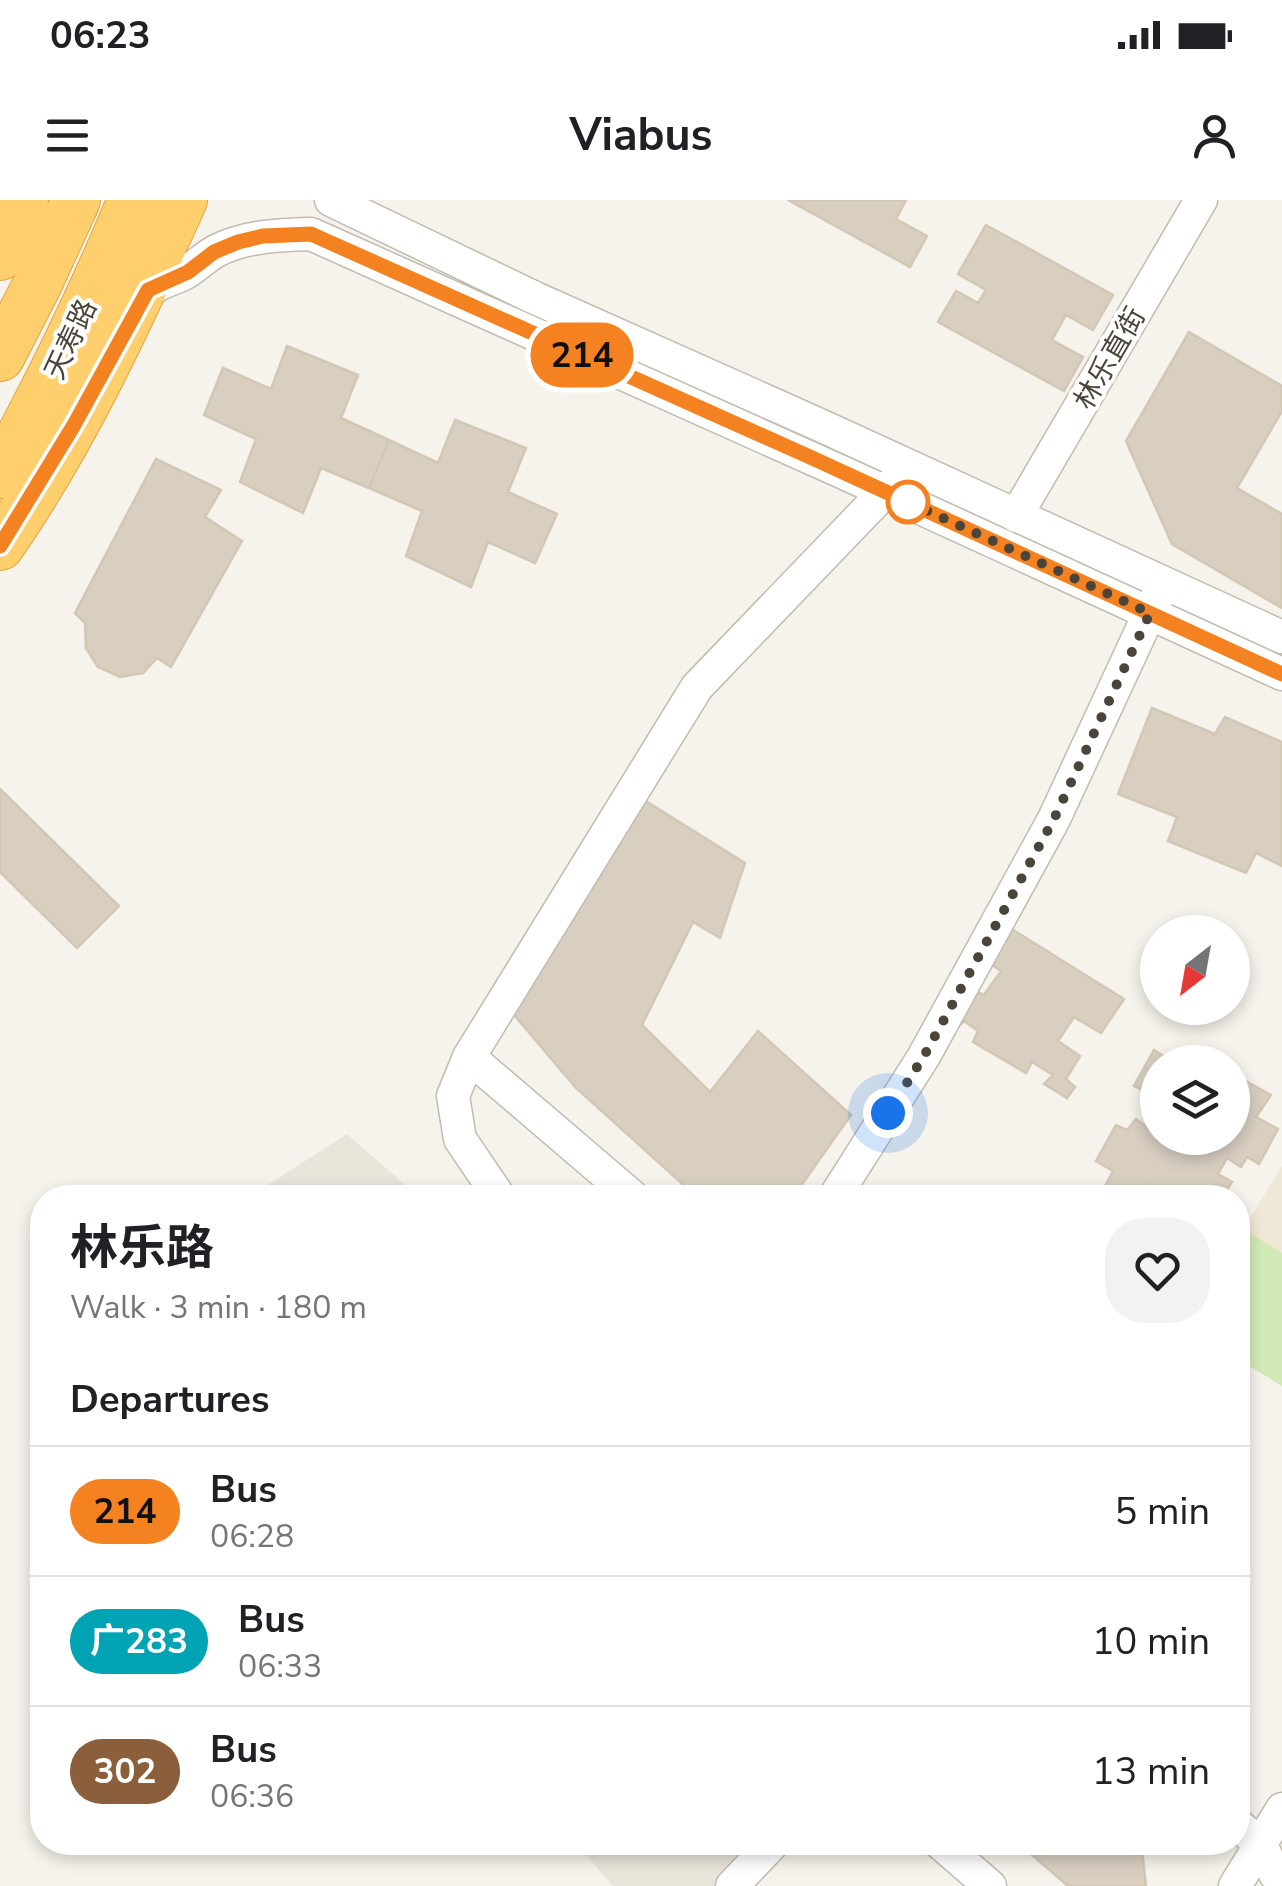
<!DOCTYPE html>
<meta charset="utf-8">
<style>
body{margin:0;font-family:"Nunito Sans","Noto Sans SC",sans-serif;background:#f2f2f2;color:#202124;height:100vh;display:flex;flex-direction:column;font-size:38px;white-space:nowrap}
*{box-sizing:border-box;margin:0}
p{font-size:32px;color:#757577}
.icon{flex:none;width:55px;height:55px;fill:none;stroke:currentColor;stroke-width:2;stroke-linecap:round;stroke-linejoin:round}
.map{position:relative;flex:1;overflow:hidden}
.sheet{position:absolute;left:30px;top:985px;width:1220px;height:670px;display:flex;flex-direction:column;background:#fff;border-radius:40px;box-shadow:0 5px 15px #0003}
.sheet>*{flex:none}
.badge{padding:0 20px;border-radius:32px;font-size:35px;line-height:65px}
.needle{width:65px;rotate:211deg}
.fabs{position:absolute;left:1140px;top:715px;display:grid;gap:20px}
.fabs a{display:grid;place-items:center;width:110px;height:110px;border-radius:50%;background:#fff;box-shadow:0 5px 15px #0003;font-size:50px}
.you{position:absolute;width:50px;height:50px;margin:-25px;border:8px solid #fff;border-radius:50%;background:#1a73e8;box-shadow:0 0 0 15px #1a73e833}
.map>.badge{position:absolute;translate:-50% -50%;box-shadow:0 0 0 5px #fff}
h2{padding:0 40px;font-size:38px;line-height:90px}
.round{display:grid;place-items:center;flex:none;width:105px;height:105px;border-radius:40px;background:#f2f2f2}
.summary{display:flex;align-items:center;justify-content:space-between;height:170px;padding:0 40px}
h1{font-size:48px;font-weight:700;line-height:75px}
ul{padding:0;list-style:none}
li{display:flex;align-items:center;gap:30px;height:130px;padding:0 40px;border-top:2px solid #e0e0e0}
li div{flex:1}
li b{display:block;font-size:38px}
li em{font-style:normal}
li .badge{min-width:110px;font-weight:700;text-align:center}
.status{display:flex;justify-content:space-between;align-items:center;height:70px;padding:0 50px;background:#fff;direction:ltr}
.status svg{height:28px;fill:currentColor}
header{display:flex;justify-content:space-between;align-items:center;height:130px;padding:0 40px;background:#fff;font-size:45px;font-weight:700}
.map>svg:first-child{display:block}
.residential{fill:#eae5da}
.education{fill:#efe8d6}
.green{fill:#d2eab5}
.building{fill:#d8cfc1;stroke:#d3c7b4;stroke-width:2.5}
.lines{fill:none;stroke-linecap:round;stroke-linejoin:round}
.minor-casing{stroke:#c2bbae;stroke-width:35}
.highway-casing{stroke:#e0a43c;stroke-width:50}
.minor{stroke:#fff;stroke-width:32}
.highway{stroke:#ffcf6e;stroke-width:48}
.line-casing{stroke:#fff;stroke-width:22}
.line{stroke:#f58220;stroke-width:15}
.walk{stroke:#4b4439;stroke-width:10;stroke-dasharray:0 18}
.stop-dot{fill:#fff;stroke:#f58220;stroke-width:5}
.labels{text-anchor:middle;stroke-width:8;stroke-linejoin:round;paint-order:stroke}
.street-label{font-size:28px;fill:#4b4439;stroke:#fff}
</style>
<div class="status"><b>06:23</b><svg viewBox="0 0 49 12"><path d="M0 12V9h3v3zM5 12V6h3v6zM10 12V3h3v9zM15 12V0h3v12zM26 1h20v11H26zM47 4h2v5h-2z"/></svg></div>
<header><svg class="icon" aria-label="menu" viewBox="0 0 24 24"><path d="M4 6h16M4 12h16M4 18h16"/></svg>Viabus<svg class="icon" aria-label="person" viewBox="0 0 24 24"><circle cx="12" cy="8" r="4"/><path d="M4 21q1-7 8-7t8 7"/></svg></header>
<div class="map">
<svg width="1282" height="1686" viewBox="0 0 1282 1686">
<rect width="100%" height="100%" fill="#f6f3ec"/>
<!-- residential -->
<path class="residential" d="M347,934L419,997H249Z
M576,1643H774L732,1686H613Z"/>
<!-- education -->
<path class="education" d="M1282,966V1186L1238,1159V1038Z"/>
<!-- green -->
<path class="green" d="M1243,1029L1282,1053V1186L1238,1159V1038Z"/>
<!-- building -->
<path class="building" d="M788,0H906L896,19L927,36L910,67Z
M986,25L1113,95L1093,130L1066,115L1052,140L1083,157L1064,191L938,122L956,91L978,103L986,90L958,74Z
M1189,132L1282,186V211L1237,288L1282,314V408L1172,344L1126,241Z
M287,146L358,175L341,218L389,240L369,288L321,268L303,313L240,282L256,239L204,215L223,168L271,189Z
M455,220L526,248L508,292L557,314L535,363L488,342L471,387L406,356L422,311L369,288L389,240L438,263Z
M156,259L221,290L205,317L242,341L171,467L157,458L143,473L120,477L98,467L86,448L85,423L75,413Z
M1152,508L1215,534L1225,517L1282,542V666L1256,653L1246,673L1168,641L1177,617L1118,594Z
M0,589L119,706L77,748L0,672Z
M641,598L745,663L720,738L693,722L642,825L710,892L758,831L851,915L793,997L698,998L576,888L504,803Z
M991,716L1124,799L1101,833L1074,817L1058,841L1080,856L1066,879L1075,887L1067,898L1044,884L1053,875L1032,862L1026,873L973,842L978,831L964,821L957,828L953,778L984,795L1001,771L970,750Z
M1154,850L1173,862H1158V911L1145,904L1151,894L1134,886Z
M1235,875L1271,895L1256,917L1278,929L1259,964L1247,957L1241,967L1227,958L1218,974L1232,982L1226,991L1237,998H1164L1166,994L1150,984L1141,998L1100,996L1113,971L1096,961L1116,925L1127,930L1136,919L1151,930L1158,920V938H1232V878Z
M1017,1642H1134L1142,1650L1146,1686H1068Z"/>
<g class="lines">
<defs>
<path id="minor" d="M331,0L535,98L822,226L1282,437
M141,103C152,82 166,83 185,73C197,66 206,56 218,50C247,36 279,35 311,34L844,273L1282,474
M1016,316L1201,0
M469,857L634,998
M500,998L460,939L453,896L469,857L697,487L897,279
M834,998L924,856L1054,619L1157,397
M1238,1625L1261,1645L1275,1674L1282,1680
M939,1642L990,1686
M732,1686L774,1642
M1235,1686L1282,1609"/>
<path id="highway" d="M0,56L24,0
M0,157L38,83L76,0
M0,274C49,185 93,94 132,0
M0,346C75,238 129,119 183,0"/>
</defs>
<!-- minor casing -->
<use href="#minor" class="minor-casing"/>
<!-- highway casing -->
<use href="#highway" class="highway-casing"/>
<!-- minor -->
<use href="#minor" class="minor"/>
<!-- highway -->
<use href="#highway" class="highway"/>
</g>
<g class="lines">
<defs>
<path id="line" d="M0,346L74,225L148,90L188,72L214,52L238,42L263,36L311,34L810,257L1282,474"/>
</defs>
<!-- line casing -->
<use href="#line" class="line-casing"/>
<!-- line -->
<use href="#line" class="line"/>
<!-- walk -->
<path class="walk" d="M888,913L924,856L1054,619L1150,413L908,302"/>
</g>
<!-- markers -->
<circle class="stop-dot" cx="908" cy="302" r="20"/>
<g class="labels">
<!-- street labels -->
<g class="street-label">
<text transform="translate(70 139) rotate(-65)" y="10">天寿路</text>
<text transform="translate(1109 158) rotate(-60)" y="10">林乐直街</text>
</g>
</g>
</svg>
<div class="fabs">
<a><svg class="needle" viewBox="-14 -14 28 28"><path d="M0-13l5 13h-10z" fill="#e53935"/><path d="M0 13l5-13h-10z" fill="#757577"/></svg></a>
<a><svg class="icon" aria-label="layers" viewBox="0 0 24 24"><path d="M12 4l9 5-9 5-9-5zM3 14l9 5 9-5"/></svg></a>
</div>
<div class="you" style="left:888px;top:913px"></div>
<b class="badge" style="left:582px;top:155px;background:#f58220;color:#111">214</b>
<section class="sheet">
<div class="summary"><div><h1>林乐路</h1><p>Walk · 3 min · 180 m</p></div><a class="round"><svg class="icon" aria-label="heart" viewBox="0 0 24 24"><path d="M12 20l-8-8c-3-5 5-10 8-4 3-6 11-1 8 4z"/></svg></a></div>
<h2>Departures</h2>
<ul>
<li><span class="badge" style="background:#f58220;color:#111">214</span><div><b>Bus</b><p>06:28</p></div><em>5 min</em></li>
<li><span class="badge" style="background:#00a3b4;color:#fff">广283</span><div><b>Bus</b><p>06:33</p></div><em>10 min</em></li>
<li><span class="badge" style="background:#8b5e3c;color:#fff">302</span><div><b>Bus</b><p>06:36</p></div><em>13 min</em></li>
</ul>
</section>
</div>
